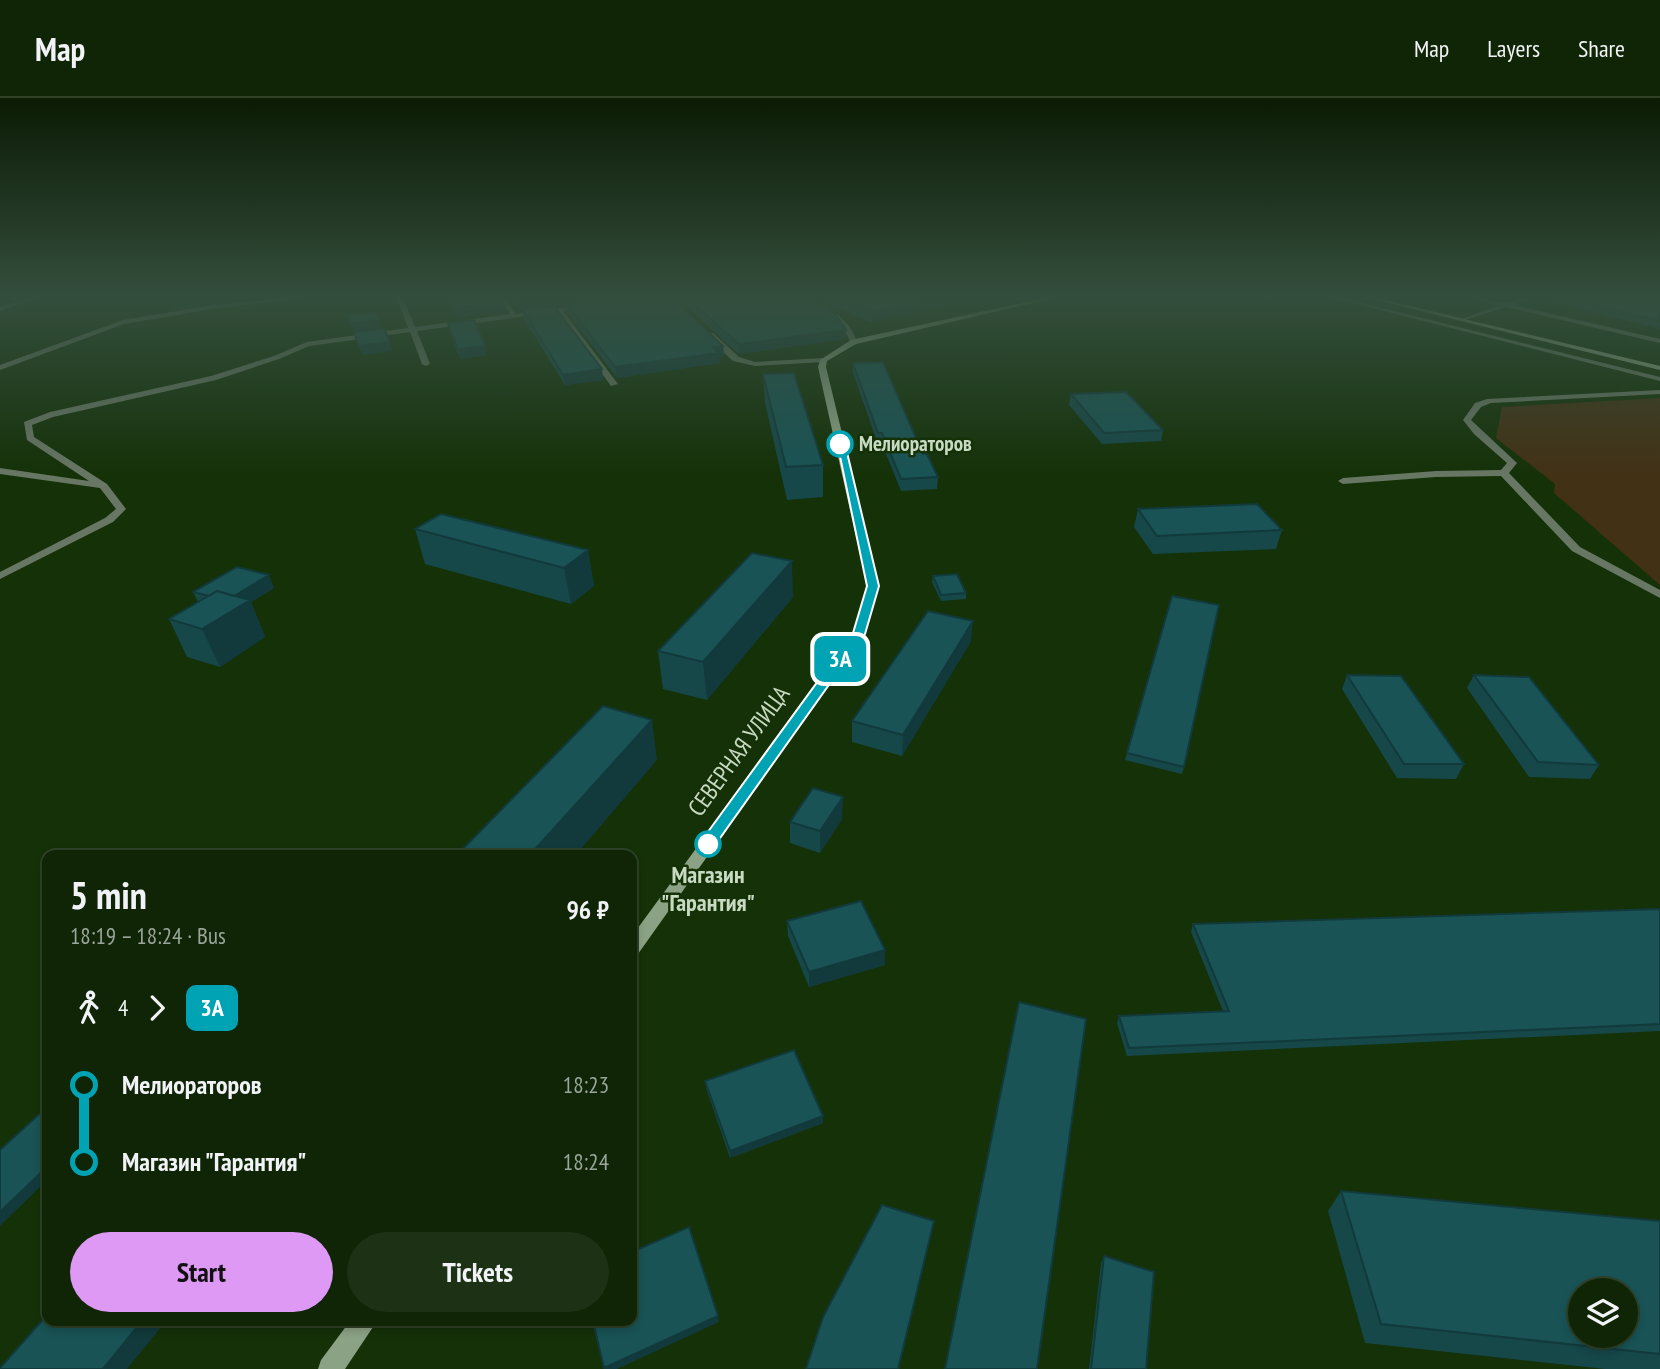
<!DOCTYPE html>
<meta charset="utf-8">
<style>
body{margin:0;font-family:"PT Sans Narrow",sans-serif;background:#1d3114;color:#f1f3f6;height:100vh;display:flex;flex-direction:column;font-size:26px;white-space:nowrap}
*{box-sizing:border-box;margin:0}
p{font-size:23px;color:#9ba59b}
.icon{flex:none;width:38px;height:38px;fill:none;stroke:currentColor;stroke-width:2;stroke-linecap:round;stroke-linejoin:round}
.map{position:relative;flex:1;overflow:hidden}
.sheet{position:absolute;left:42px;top:752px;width:595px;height:476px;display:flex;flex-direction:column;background:#0f2506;border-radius:14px;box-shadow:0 4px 10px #0003,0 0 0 2px #2f4228}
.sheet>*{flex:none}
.badge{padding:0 14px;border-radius:10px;font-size:24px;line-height:46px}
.controls{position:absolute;left:1568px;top:1180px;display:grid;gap:14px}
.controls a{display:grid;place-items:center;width:70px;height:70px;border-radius:50%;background:#0f2506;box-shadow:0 4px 10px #0003,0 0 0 2px #2f4228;font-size:35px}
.map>.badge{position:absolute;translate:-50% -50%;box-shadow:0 0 0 4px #fff}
.legs{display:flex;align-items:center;gap:10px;height:77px;padding:0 28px;font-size:23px}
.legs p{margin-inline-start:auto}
.head{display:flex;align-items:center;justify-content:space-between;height:119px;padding:0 28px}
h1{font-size:38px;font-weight:600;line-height:52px}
.button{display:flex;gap:14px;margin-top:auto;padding:14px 28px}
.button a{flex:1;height:80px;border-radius:42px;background:#dd99f3;color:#111;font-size:28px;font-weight:600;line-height:80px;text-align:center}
.button a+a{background:#1d3114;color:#f1f3f6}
ul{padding:0 28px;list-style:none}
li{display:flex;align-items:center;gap:24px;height:77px;font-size:26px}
li i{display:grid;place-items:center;width:10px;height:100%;margin:0 9px;background:currentColor}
li i::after{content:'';width:18px;height:18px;margin:-9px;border:5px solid;border-radius:50%;background:#0f2506}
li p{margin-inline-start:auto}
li:first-child i{background:linear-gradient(#0000 50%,currentColor 0)}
li:last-child i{background:linear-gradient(currentColor 50%,#0000 0)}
header{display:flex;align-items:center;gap:42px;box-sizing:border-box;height:98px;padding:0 35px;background:#0f2506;border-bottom:2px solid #2f4228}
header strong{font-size:33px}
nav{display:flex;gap:38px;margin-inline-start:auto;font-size:24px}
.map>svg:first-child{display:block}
.green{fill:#423115}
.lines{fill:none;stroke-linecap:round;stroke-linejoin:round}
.street{fill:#687664;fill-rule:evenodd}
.secondary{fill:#8ca284;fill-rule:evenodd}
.wall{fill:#164749}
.shaded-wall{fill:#123a3c}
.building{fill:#195355;stroke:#123a3c;stroke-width:2;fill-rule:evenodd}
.line-1{fill:#00a3b4;stroke:#fff;stroke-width:2}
.stop-1-dot{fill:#fff;stroke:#00a3b4;stroke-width:3.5}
.labels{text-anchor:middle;stroke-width:5;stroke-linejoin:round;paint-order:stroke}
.far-stop-label{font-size:21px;font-weight:bold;fill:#c8dac2;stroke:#143108;text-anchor:start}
.street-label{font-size:24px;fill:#c8dac2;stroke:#143108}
.stop-label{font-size:24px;font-weight:bold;fill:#c8dac2;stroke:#143108}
</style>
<header>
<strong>Map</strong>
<nav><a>Map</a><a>Layers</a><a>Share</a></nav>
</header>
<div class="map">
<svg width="1660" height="1271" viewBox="0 0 1660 1271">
<rect width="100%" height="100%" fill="#143108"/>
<!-- green -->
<path class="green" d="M1660,300V487L1554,395L1555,386L1496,340L1502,309Z"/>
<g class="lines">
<!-- street -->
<path class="street" d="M29,200H37L0,213V209Z
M285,200H303L213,211L124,226L0,272V267L123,222L213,207Z
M397,200H403L415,229L510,216L500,201L501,200H505L516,216L588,207V209L563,213L618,286L611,288L557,214L417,233L430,266L426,268L422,266L410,234L309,248L279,261L216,282L53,319L32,327L34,339L107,386L126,411L113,424L0,481V474L105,420L116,411L100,390L0,376V370L89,383L27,342L24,324L50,314L211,278L274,258L307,244L408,230Z
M803,200C821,199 856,227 857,246H851C841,219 823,216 803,200Z
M1333,200H1342L1660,279V283Z
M1471,200C1482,199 1495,206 1506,205C1514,204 1520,200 1529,200L1513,207L1660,241V245L1506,209L1461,223V221L1498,208Z
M707,235H713L739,259L755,264L824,260L828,262L824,264L755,268L733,263L707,239Z
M1660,292V296L1491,305L1481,309L1471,322L1517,365L1509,375L1580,449L1660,492V500L1572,453L1501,378L1436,379L1343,386L1338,383L1343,380L1436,373L1501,372L1507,365L1474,336L1463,322L1475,305L1487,301Z"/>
<!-- secondary -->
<path class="secondary" d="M1045,200H1055L856,246L827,263L826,269L879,488L865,536L638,856L632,858V838L853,536L867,488L818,269L820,262L851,242Z
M1368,200H1377L1660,268V272Z
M350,1223H377L345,1271H318L321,1262Z"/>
</g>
<!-- wall -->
<path class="wall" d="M446,200H500L502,204L504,213L455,219Z
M508,200H672L723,248L724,258L719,259L720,265L617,280L568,215L566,207L555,208L603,282L565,287L524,221L523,212L538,210L519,212Z
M677,200H811L846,241L739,256Z
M812,200H966V202L871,224L840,210V215L820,202Z
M1537,200H1660V231Z
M448,225L487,257L460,261L450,235Z
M853,265L923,356L938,379L937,391L901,393L882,346H878L853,275Z
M763,276L823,367V399L787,402L765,305Z
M1071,296L1163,332L1161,343L1102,346L1069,307Z
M1138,411L1282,432L1276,451L1153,456L1134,429Z
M415,431L588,452L594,488L571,506L425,466Z
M933,478L966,495V501L941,503L932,484Z
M274,490L251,504L265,539L220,569L187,559L169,521L198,504L193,494Z
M1172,498L1184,669L1182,676L1125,662Z
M793,499L707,602L663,591L658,553Z
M971,543L902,658L852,644V623Z
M1347,577L1464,666L1456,681L1397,680L1342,591Z
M1474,577L1599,667L1590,681L1529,679L1467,590Z
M842,721L820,755L790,745V724Z
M1660,811V933L1127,958L1117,925L1119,918L1223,913L1191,834L1193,826Z
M787,823L885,852V867L809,889L788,838Z
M705,983L823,1018V1025L730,1060L706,990Z
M1341,1093L1660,1123V1271H1605L1365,1245L1328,1113Z
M1104,1158L1146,1271H1089L1101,1165Z"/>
<!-- shaded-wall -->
<path class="shaded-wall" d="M549,200H634L519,212L517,203Z
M937,200H966V202L871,224L872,214Z
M502,204L504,213L455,219L452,210Z
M379,222L382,231L354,235L351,225Z
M846,232V241L739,256V246Z
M390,244L392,253L362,257L359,248Z
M485,248L487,257L460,261L458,251Z
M723,248L724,258L719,259L720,265L617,280L615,269Z
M602,271L603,282L565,287L563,277Z
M588,452L594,488L571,506L564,470Z
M792,463L793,499L707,602L703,564Z
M269,477L274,490L251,504L265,539L220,569L202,531L226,503Z
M973,523L971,543L902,658L903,637Z
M652,622L657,662L575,758H529Z
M843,699L842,721L820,755V733Z
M885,852V867L809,889V874Z
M823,1018V1025L730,1060V1053Z
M47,1069V1082L0,1128V1114Z
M934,1123L899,1271H898Z
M718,1218L719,1224L617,1271H605L604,1270Z
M142,1223H166L127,1271H103Z"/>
<!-- building -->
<path class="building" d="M448,200H500L502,204L452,210Z
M514,200H549L517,203Z
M607,200H672L723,248L713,249L719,255L615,269L566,206Z
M687,200H811L835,216L846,232L739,246Z
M830,200H937L872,214L838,200L840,206Z
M1567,200H1660V223Z
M554,208L602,271L563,277L523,212Z
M376,214L379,222L351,225L348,217Z
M474,222L485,248L458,251L448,225Z
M384,230L390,244L359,248L354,234Z
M883,264L923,356H927L938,379L901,381L882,335H878L853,265Z
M794,275L823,367L786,369L763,276Z
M1126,294L1163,332L1104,335L1071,296Z
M1257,406L1282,432L1157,438L1138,411Z
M441,416L588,452L564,470L415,431Z
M752,455L792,463L703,564L658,553Z
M237,469L269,477L234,498L217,493L209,498L193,494Z
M957,476L966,495L941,497L933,478Z
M217,493L250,502L202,531L169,521Z
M1172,498L1219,507L1184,669L1127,655Z
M928,513L973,523L903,637L852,623Z
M1347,577L1401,578L1464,666H1404Z
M1474,577L1529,579L1599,667L1538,664Z
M603,608L652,622L529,758H456Z
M813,690L843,699L820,733L790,724Z
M861,803L885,852L809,874L787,823Z
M1660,811V926L1129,950L1119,918L1229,913L1193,826Z
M1019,904L1086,921L1037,1271H945Z
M794,952L823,1018L730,1053L705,983Z
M47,1009V1069L0,1114V1052Z
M1341,1093L1660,1123V1256L1381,1226ZM1580,1192H1626V1237H1580Z
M882,1107L934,1123L898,1271H806L823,1219Z
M689,1129L718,1218L604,1270L593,1223H632V1154Z
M1104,1158L1154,1174L1146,1271H1091Z
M47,1217V1223H142L103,1271H0V1270Z"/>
<!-- sky -->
<linearGradient id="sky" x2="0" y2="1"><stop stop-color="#0b1b04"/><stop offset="0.53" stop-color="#344e3d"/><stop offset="1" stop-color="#344e3d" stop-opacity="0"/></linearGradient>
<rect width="1660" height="377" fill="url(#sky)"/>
<!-- line-1 -->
<path class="line-1" d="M837,344L845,346L879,488L865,536L713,750H702V742L853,535L867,488Z"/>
<!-- markers -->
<g class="stop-1-dot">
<circle cx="840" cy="346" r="12"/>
<circle cx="708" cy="746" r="12"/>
</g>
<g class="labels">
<!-- far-stop labels -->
<g class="far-stop-label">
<text x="859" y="353">Мелиораторов</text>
</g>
<!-- street labels -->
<g class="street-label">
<text transform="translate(739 653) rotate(-54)" y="8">СЕВЕРНАЯ УЛИЦА</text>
</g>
<!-- stop labels -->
<g class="stop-label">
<text x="708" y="785">Магазин<tspan x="708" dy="28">"Гарантия"</tspan></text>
</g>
</g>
</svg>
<div class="controls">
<a><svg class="icon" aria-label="layers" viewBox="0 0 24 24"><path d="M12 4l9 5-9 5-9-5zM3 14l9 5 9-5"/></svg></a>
</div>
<b class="badge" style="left:840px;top:561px;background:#00a3b4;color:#fff">3А</b>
<section class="sheet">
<div class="head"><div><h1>5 min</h1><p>18:19 – 18:24 · Bus</p></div><b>96 ₽</b></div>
<div class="legs"><svg class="icon" aria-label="walk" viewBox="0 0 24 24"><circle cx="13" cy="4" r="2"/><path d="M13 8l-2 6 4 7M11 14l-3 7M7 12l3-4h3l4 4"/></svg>4<svg class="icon" aria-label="forward" viewBox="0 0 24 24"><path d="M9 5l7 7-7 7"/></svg><b class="badge" style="background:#00a3b4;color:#fff">3А</b></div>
<ul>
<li><i style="color:#00a3b4"></i><b>Мелиораторов</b><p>18:23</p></li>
<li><i style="color:#00a3b4"></i><b>Магазин &quot;Гарантия&quot;</b><p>18:24</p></li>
</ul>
<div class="button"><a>Start</a><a>Tickets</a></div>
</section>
</div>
